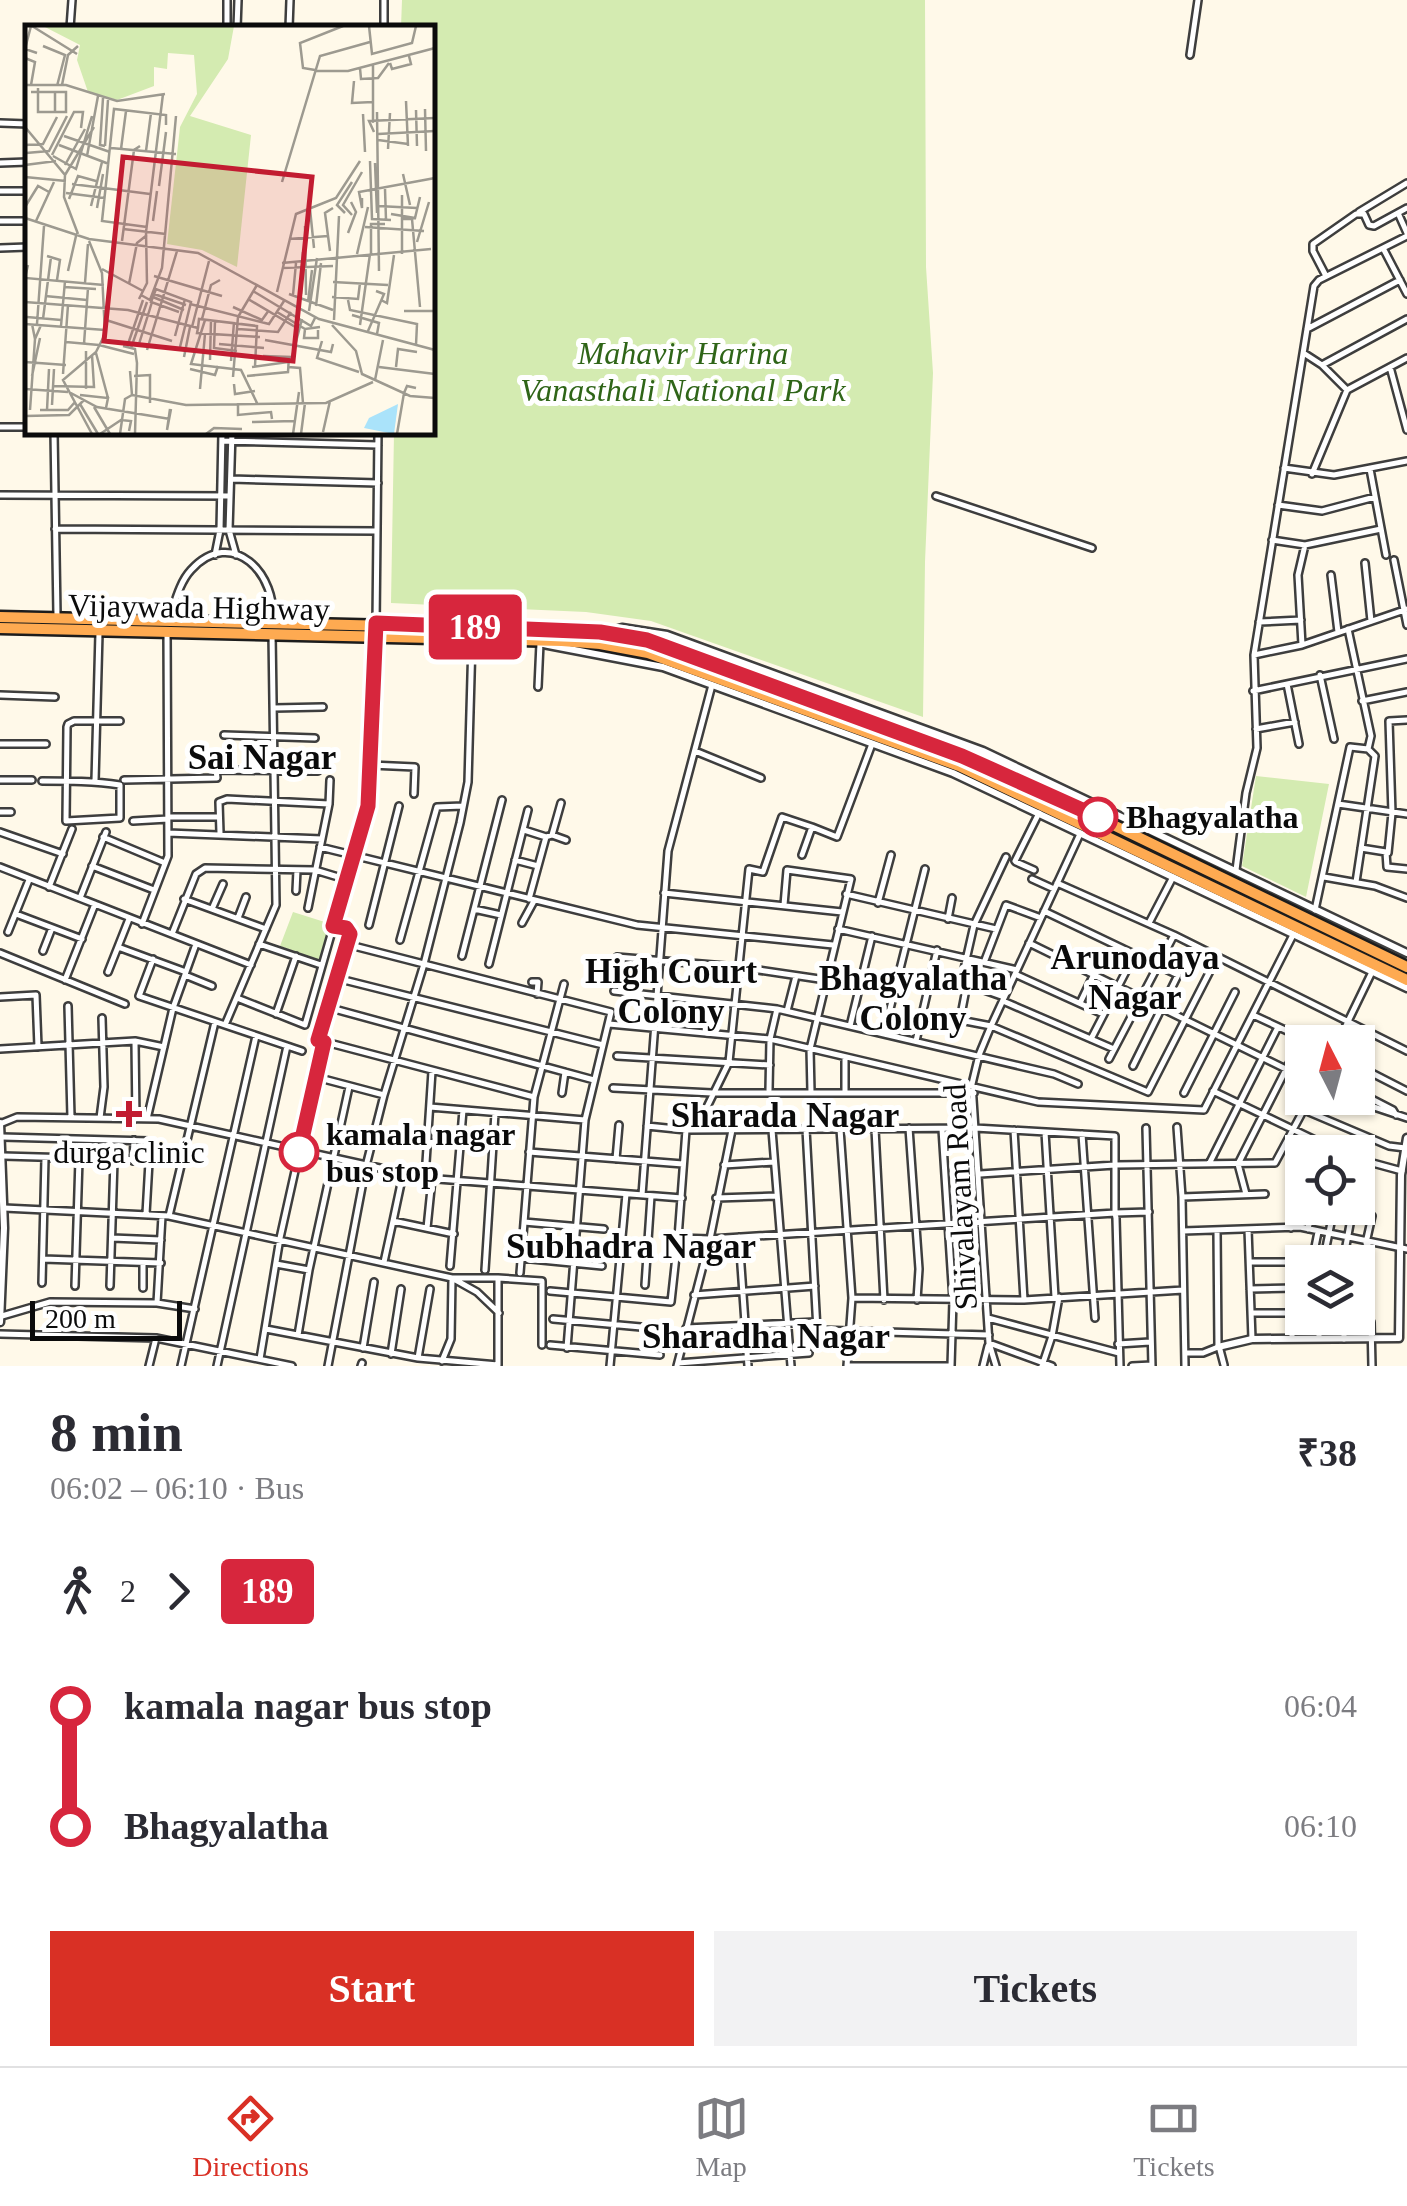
<!DOCTYPE html>
<meta charset="utf-8">
<style>
body{margin:0;font-family:Georgia,serif;background:#f2f2f3;color:#2b2b33;height:100vh;display:flex;flex-direction:column;font-size:38px;white-space:nowrap}
*{box-sizing:border-box;margin:0}
p{font-size:32px;color:#7c7c81}
.icon{flex:none;width:55px;height:55px;fill:none;stroke:currentColor;stroke-width:2;stroke-linecap:round;stroke-linejoin:round}
.map{position:relative;height:1366px;overflow:hidden}
.sheet{display:flex;flex-direction:column;background:#fff;flex:1}
.sheet>*{flex:none}
.badge{padding:0 20px;border-radius:8px;font-size:35px;line-height:65px}
.needle{width:65px;rotate:354deg}
.buttons{position:absolute;left:1285px;top:1025px;display:grid;gap:20px}
.buttons a{display:grid;place-items:center;width:90px;height:90px;border-radius:0px;background:#fff;box-shadow:0 2px 8px #0004;font-size:50px}
.scale{position:absolute;left:30px;bottom:25px;width:152px;box-sizing:border-box;padding-left:10px;border:5px solid #0b0b0b;border-top:0;font-size:28px;line-height:35px;white-space:nowrap;color:#0b0b0b;-webkit-text-stroke:8px #fff;paint-order:stroke}
.map>.badge{position:absolute;translate:-50% -50%;box-shadow:0 0 0 5px #fff}
.legs{display:flex;align-items:center;gap:15px;height:110px;padding:0 50px;font-size:32px}
.legs p{margin-inline-start:auto}
.headline{display:flex;align-items:center;justify-content:space-between;height:170px;padding:0 50px}
h1{font-size:55px;font-weight:800;line-height:75px}
.button{display:flex;gap:20px;margin-top:auto;padding:20px 50px}
.button a{flex:1;height:115px;border-radius:0px;background:#d93025;color:#fff;font-size:40px;font-weight:800;line-height:115px;text-align:center}
.button a+a{background:#f2f2f3;color:#2b2b33}
ul{padding:0 50px;list-style:none}
li{display:flex;align-items:center;gap:35px;height:120px;font-size:38px}
li i{display:grid;place-items:center;width:15px;height:100%;margin:0 12px;background:currentColor}
li i::after{content:'';width:25px;height:25px;margin:-12px;border:8px solid;border-radius:50%;background:#fff}
li p{margin-inline-start:auto}
li:first-child i{background:linear-gradient(#0000 50%,currentColor 0)}
li:last-child i{background:linear-gradient(currentColor 50%,#0000 0)}
.menu{display:flex;justify-content:space-around;align-items:center;height:140px;border-top:2px solid #e1e1e2;background:#fff;font-size:28px;color:#7c7c81}
.menu a{display:grid;justify-items:center;gap:5px}
.menu .active{color:#d93025}
.map>svg:first-child{display:block}
.green{fill:#d4ebb1}
.lines{fill:none;stroke-linecap:round;stroke-linejoin:round}
.minor-casing{stroke:#3e3e3e;stroke-width:10}
.tertiary-casing{stroke:#3e3e3e;stroke-width:11}
.trunk-casing{stroke:#1c1c1c;stroke-width:15}
.minor{stroke:#fff;stroke-width:5}
.tertiary{stroke:#fff;stroke-width:6}
.trunk{stroke:#feaa51;stroke-width:10}
.line-1-casing{stroke:#fff;stroke-width:22}
.line-1{stroke:#d7263d;stroke-width:15}
.stop-1-dot{fill:#fff;stroke:#d7263d;stroke-width:5}
.poi-dot{fill:#c21c31;stroke:#fff;stroke-width:4}
.labels{text-anchor:middle;stroke-width:10;stroke-linejoin:round;paint-order:stroke}
.park-label{font-size:32px;font-style:italic;fill:#2f6518;stroke:#fff}
.street-label{font-size:32px;fill:#0b0b0b;stroke:#fff}
.stop-label{font-size:32px;font-weight:bold;fill:#0b0b0b;stroke:#fff;text-anchor:start}
.poi-label{font-size:32px;fill:#0b0b0b;stroke:#fff}
.neighbourhood-label{font-size:35px;font-weight:bold;fill:#0b0b0b;stroke:#fff}
.inset-road{fill:none;stroke:#9d9a90;stroke-width:2.5}
.view{fill:#c21c31;fill-opacity:0.15;stroke:#c21c31;stroke-width:5}
.inset-edge{fill:none;stroke:#0b0b0b;stroke-width:5}
</style>
<div class="map">
<svg width="1407" height="1366" viewBox="0 0 1407 1366">
<rect width="100%" height="100%" fill="#fff9e9"/>
<!-- green -->
<path class="green" d="M402,0H925L926,267L933,373L925,562L923,717L651,621L586,612L391,603L394,433L432,432V28L401,27Z
M1256,776L1329,784L1306,897L1242,866Z
M293,912L331,924L319,960L280,946Z"/>
<g class="lines">
<defs>
<path id="minor" d="M70,28L72,0
M227,28V0
M237,28L238,0
M289,28L290,0
M384,28V0
M1190,55L1198,0
M0,123L28,124
M0,163L28,162
M0,191H28
M1359,212L1407,183
M1398,213L1407,233
M0,221H28
M0,248L28,247
M1383,248L1407,294
M1326,276L1313,251V244L1356,214H1364L1369,225L1374,226L1407,208
M1307,329L1400,280
M1305,354L1322,365L1407,319
M1322,365L1347,390
M1390,367L1407,430
M0,427H28
M54,432L57,615
M232,432L229,530L236,555
M222,441L378,445
M1284,468L1334,475L1407,461
M1370,469L1386,555
M1312,474L1347,390L1407,358
M231,479L378,483
M0,495L230,496
M936,496L1092,548
M1278,505L1322,511L1375,497
M55,529L377,531
M1272,540L1305,545L1381,529
M215,555L220,530L222,432
M1394,560L1407,625
M1365,563L1371,621
M1331,575L1338,632
M169,619C175,603 179,583 191,570C232,525 279,575 272,623
M1259,622L1301,620
M376,625L378,432
M1348,629L1371,736L1368,749L1375,756L1356,882
M1302,645L1298,575L1305,545
M1254,655L1302,645L1407,609
M1320,675L1334,739
M1287,684L1299,744
M538,687L540,643
M1253,691L1407,659
M0,695L55,697
M1362,701L1407,692
M274,708L323,707
M1256,729L1295,722
M224,735L315,738
M0,744H46
M695,751L761,778
M371,765L415,767L414,794
M0,780H32
M124,780L217,778L216,770L318,771
M42,781C69,781 94,781 120,785V818L66,821L67,727L68,724L74,721H120
M95,781L99,633
M1338,804L1407,814
M0,812H11
M168,817H219
M133,821L168,819
M524,830L546,837L529,899
M0,832L63,854
M168,833L322,839
M220,833L219,802L227,799L329,804
M552,835L566,840
M103,837L165,863
M546,837L552,835L561,803
M320,847L637,925L833,945
M1361,848L1386,852L1387,867L1407,869
M1388,853L1392,813L1389,721L1407,720
M802,855L812,827L837,837L872,744
M515,860L538,866
M1015,861L1039,813
M1016,862L1034,870
M92,866L154,890
M0,867L251,965
M1236,870L1246,793L1257,748L1254,655L1314,286L1319,280L1407,236
M1324,877L1375,886L1407,898
M1032,879L1054,889
M1057,883L1174,935L1407,1051
M49,887L72,829
M296,891L297,870
M664,893L842,912
M846,894L996,929
M80,898L106,832
M184,899L266,929
M878,903L891,855
M784,905L787,870L851,879L810,1049L811,1092
M308,908L329,804L330,780
M212,909L223,884
M474,909L501,915
M1315,910L1350,747L1368,749
M1044,911L1178,975L1133,1066
M16,914L82,939
M238,918L246,897
M948,919L952,898
M522,923L534,901
M1149,923L1173,877
M142,924L168,856L167,630
M333,925L346,928L350,933L346,944
M369,925L399,806
M838,929L1017,970
M8,932L29,880
M172,934L196,874L205,868L315,870L348,880
M400,940L437,807L463,806
M1029,943L1302,1077
M259,944L321,965
M118,947L186,972
M43,951L52,928
M0,953L125,1004
M462,956L502,800
M617,957L738,967L826,980
M153,959L139,996L302,1051
M985,960L1006,905L1041,918
M489,964L528,810
M108,972L129,919
M1015,974L1103,1014
M185,975L212,986
M336,978L603,1045
M65,980L95,904
M532,982H538L537,994
M967,984L1004,997
M614,991L777,1009L1054,1074L1078,1084
M0,997L36,995L38,1047
M237,998L305,1025L368,806L375,636
M1003,1001L1114,1049
M1080,1003L1094,974
M68,1006L71,1117
M327,1007L594,1080
M787,1011L796,976
M924,1013L991,1026L1148,1092L1210,971
M276,1014L296,956
M1253,1015L1311,1042
M960,1020L967,984L961,982L974,925L1006,857
M609,1024L770,1039L1038,1102L1204,1110L1293,935
M225,1025L276,905L272,634
M850,1026L872,936
M884,1033L925,869
M1091,1039L1135,954
M916,1041L937,950
M135,1042L136,1119
M1338,1042L1371,974
M0,1049L135,1041L164,1047
M617,1056L770,1065
M1109,1059L1174,935
M1358,1066L1407,1091
M316,1077L384,1095
M613,1088L712,1093H974
M769,1090L770,1039L777,1009
M1213,1091L1340,1152
M1358,1092L1393,1110L1396,1115
M562,1093L565,1072
M845,1093V1057
M1184,1093L1235,992
M534,1097L318,1040L346,944L611,1012L585,1120L567,1348
M1347,1098L1407,1118
M430,1107L585,1120
M1304,1110L1389,1146L1405,1148
M100,1118L104,1087L102,1018
M147,1119L173,1008L196,944
M0,1124L17,1117L159,1119L425,1178L682,1198
M647,1126L686,1130L688,1110
M1177,1127L1182,1197L1185,1366
M909,1128L919,1269L917,1300
M1146,1128L1152,1366
M806,1129L817,1330L989,1335
M840,1129L852,1298L847,1366
M875,1129L884,1300
M942,1129L953,1300L951,1366
M375,1130L439,1144
M703,1130L705,1111L729,1062L749,869L763,872L782,817L812,827
M772,1130L791,1366
M1014,1130L1024,1300
M1045,1132L1055,1297
M1082,1134L1095,1318
M2,1137L149,1141
M529,1152L683,1164
M3,1156L181,1161
M616,1159L619,1125
M1358,1159L1402,1171
M133,1161L134,1140
M1209,1164L1278,1027
M724,1165L774,1162
M403,1174L393,1221L454,1234
M980,1174L1115,1165L1275,1163L1310,1098
M425,1178L432,1071
M1246,1194L1238,1164L1302,1038
M642,1195L668,851L712,685
M1182,1197L1265,1194
M716,1198L776,1196
M4,1208L169,1216L452,1278L477,1292L499,1313
M146,1214L149,1162
M169,1216L215,1022
M524,1222L604,1229
M427,1228L432,1179
M1291,1228L1294,1194
M1248,1229L1252,1339
M1308,1229L1313,1208
M1183,1231L1300,1227L1407,1249
M739,1237L748,1366
M112,1238L161,1240
M1366,1243L1372,1216
M521,1258L602,1266
M43,1259L161,1263
M384,1262L393,1221
M1250,1262H1295
M1312,1262L1318,1232
M1323,1262L1334,1208
M1343,1262L1353,1208
M143,1263V1288
M276,1264L309,1270L298,1335
M450,1266L463,1110
M309,1270L349,1087
M485,1270L495,1113
M520,1273L534,1097L564,984
M1362,1275L1368,1244
M498,1278L542,1281V1345
M42,1283L45,1158
M645,1285L651,1196
M75,1286L79,1159
M110,1286L114,1160
M1250,1289L1295,1288
M550,1291L671,1302L678,1238
M694,1295L815,1286
M852,1298L1024,1300L1183,1290
M157,1303L162,1216
M1251,1313H1292V1338
M2,1316L50,1302L157,1303L195,1309
M988,1318L1119,1353
M553,1319L663,1329
M1371,1322L1372,1366
M686,1328L816,1322
M266,1329L418,1358L430,1289
M0,1334L156,1338L292,1366
M1319,1338V1320
M1344,1339V1322
M989,1343L1052,1366
M1118,1344L1150,1342
M550,1345L660,1355
M1219,1346L1224,1365
M363,1348L374,1282
M1185,1353H1203L1218,1347L1217,1230
M391,1354L401,1289
M418,1358L498,1365V1278H452L451,1339L442,1361
M260,1359L280,1238L324,1041
M678,1363L809,1353
M149,1366L156,1338
M181,1366L256,1036
M217,1366L287,1046
M328,1366L366,1166L384,1095L424,964L460,823L468,782L472,641
M361,1366L362,1363
M610,1366L626,1194
M677,1366L710,1239L732,1130
M847,1366H949
M983,1366L988,1346
M996,1366L989,1343L972,1084L979,1055L991,1026L1080,834
M1042,1366L1052,1336L1059,1297
M1120,1366L1116,1218L1115,1213V1136L975,1128L686,1130L678,1238L710,1239L1115,1213L1149,1212
M1132,1366L1152,1365"/>
<path id="tertiary" d="M611,631L622,628L667,635L983,751L1407,953
M543,644L663,667L953,773L1407,988
M0,1123L4,1228L0,1322
M1218,1347L1252,1339L1399,1338L1401,1175L1407,1138"/>
<path id="trunk" d="M0,617L565,630L626,635L673,648L962,755L1047,793L1407,967
M0,628L562,641L600,644L648,653L959,766L1407,980"/>
</defs>
<!-- minor casing -->
<use href="#minor" class="minor-casing"/>
<!-- tertiary casing -->
<use href="#tertiary" class="tertiary-casing"/>
<!-- trunk casing -->
<use href="#trunk" class="trunk-casing"/>
<!-- minor -->
<use href="#minor" class="minor"/>
<!-- tertiary -->
<use href="#tertiary" class="tertiary"/>
<!-- trunk -->
<use href="#trunk" class="trunk"/>
</g>
<g class="lines">
<defs>
<path id="line-1" d="M299,1152L324,1042L318,1040L350,934L346,928L333,926L368,806L376,623L600,632L647,640L962,756L1098,817"/>
</defs>
<!-- line-1 casing -->
<use href="#line-1" class="line-1-casing"/>
<!-- line-1 -->
<use href="#line-1" class="line-1"/>
</g>
<!-- markers -->
<g class="stop-1-dot">
<circle cx="1098" cy="817" r="18"/>
<circle cx="299" cy="1152" r="18"/>
</g>
<path class="poi-dot" d="M124 1099h10v10h10v10h-10v10h-10v-10h-10v-10h10z"/>
<g class="labels">
<!-- park labels -->
<g class="park-label">
<text x="683" y="364">Mahavir Harina<tspan x="683" dy="37">Vanasthali National Park</tspan></text>
</g>
<!-- street labels -->
<g class="street-label">
<text transform="translate(199 607) rotate(1)" y="11">Vijaywada Highway</text>
<text transform="translate(960 1197) rotate(-93)" y="11">Shivalayam Road</text>
</g>
<!-- stop labels -->
<g class="stop-label">
<text x="1126" y="828">Bhagyalatha</text>
<text x="326" y="1145">kamala nagar<tspan x="326" dy="37">bus stop</tspan></text>
</g>
<!-- poi labels -->
<g class="poi-label">
<text x="129" y="1163">durga clinic</text>
</g>
<!-- neighbourhood labels -->
<g class="neighbourhood-label">
<text x="262" y="769">Sai Nagar</text>
<text x="1135" y="969">Arunodaya<tspan x="1135" dy="40">Nagar</tspan></text>
<text x="671" y="983">High Court<tspan x="671" dy="40">Colony</tspan></text>
<text x="913" y="990">Bhagyalatha<tspan x="913" dy="40">Colony</tspan></text>
<text x="785" y="1127">Sharada Nagar</text>
<text x="631" y="1258">Subhadra Nagar</text>
<text x="766" y="1348">Sharadha Nagar</text>
</g>
</g>
<!-- overview -->
<g transform="translate(25 25)">
<rect width="410" height="410" fill="#fff9e9"/>
<path d="M18,1H209L203,34L165,91L226,110L212,242L177,225L142,219L155,102L172,69L169,30L143,28L142,44L129,42V61L92,75L63,67L52,35L55,20Z" fill="#d4ebb1"/>
<path d="M373,379L369,409L339,403L344,393Z" fill="#aae3fa"/>
<path class="inset-road" d="M6,1L0,24L12,28M7,1L52,29M344,1L347,29L387,18L391,1M18,21L40,30L32,61M0,33L10,37L6,60M365,38L367,44L386,39L384,31M348,40V98M335,43L336,54L353,53L364,38M290,45L278,43L275,18L318,1M290,46H323L410,23M329,56L327,78L348,77M0,60H41L92,76L140,69M37,60L43,30L53,21M13,63V87H30M6,67H41V87H30V67M78,73L75,120L80,121M381,76L383,121M400,84L401,126M391,85L392,121M352,87L354,246M338,89L340,127M0,102L40,150L39,172L53,209M349,107L344,96L410,93M353,109L410,106M39,111L85,127M353,115L383,119M0,120L18,119L32,92M34,120L84,139M80,121L83,75M86,123L151,129M96,124L101,86M363,124L365,88M121,126L126,88M1,128L24,126L42,91M27,130L49,87H58L56,103M28,131L51,144L67,91M62,131L73,71M345,136L347,194L366,195M350,138L352,188M0,140L31,136M40,140L60,104M378,149L385,180M40,150L69,102M0,152L41,156M257,157L295,31L345,17M47,159L125,169M134,161L141,107M360,164L361,195M41,168L80,173M377,170V229M337,173V183L334,167L410,153M44,174L53,151L71,156M66,181L77,137M353,181L392,183M0,182L13,161L24,167M72,183L78,149M285,184L289,223M320,188L312,180L327,157M366,189L390,193L395,172M327,190L318,180L337,147M0,193L64,214L173,228L294,294L410,325M377,194H387L395,282M11,196L29,157M128,196L132,166M280,201L281,270M122,202L77,196L89,84L141,90V100M340,202L399,206M98,204L141,209M323,208L331,187L326,177M264,214L303,211M64,216L77,248L80,309L71,327L38,355L67,409M97,216L109,125L115,121M392,217L404,177M305,226L300,188L308,183M332,229L343,182M346,229V199H360M22,231L35,235L32,255M257,238L406,224M3,240L0,253L79,260M257,243L308,241M77,244L118,266M43,246L51,211M129,251L197,271M308,257L363,260M60,258L63,219M104,259L112,218L122,210M39,262L71,264M228,266L286,301L290,293M252,267L271,189L311,173L335,136M129,269L161,280M264,269L308,285M276,269L278,227M116,270L125,275L137,243L151,91M268,270L271,238M20,271L62,275M128,272L159,285M307,272L333,274L335,258M114,274L122,258L121,207L138,69M223,274L272,303M323,275L325,285L392,299L391,320M356,275L362,278L369,230M0,277L103,285L173,303L172,308L235,312M283,277L287,245M165,279L244,299L259,276M291,281L296,238M208,282L237,295L244,285M284,286L292,233M379,286H410M154,287L126,277L131,264L166,277L155,322M252,287L280,304L295,302M327,290L354,298L352,309M2,292L36,295M18,294L26,232M177,294L186,260L195,255M81,295L147,316M180,295L166,339L216,345L232,378M309,295L314,191M190,296L189,323L212,326M0,299L80,305M7,299L10,314L16,300M12,299L19,201M307,300L331,326L337,349L385,371L410,373M335,300L345,229M36,301L40,256M167,302L184,236M173,303L174,294L232,301L230,341M213,304L253,307L266,287M280,304L279,313H293V305M343,306L359,269L351,266M150,311L160,274M240,315L306,327L308,319M297,316L292,333L334,347M41,317L74,320M59,319L63,263M114,319L127,277M194,319L239,323M74,320L109,329M98,321L110,324L112,338L110,409M102,322L118,275M106,323L122,277M122,325L152,226M61,326V364M71,328L83,373M238,331L267,332L277,294M159,332L165,302M185,335L186,295M206,336L209,297M0,337L41,340M227,342L263,337M263,342L275,343L278,378M354,342L410,349M371,342L373,324L392,327M165,344L190,350L193,341M105,346L107,370L161,380L301,378L348,357M38,349L43,280M7,351L15,313M109,351L125,350V378M222,351L263,347L264,331M208,352L213,292L232,260M350,355L358,315M209,359L210,369L230,366M27,361L69,362L67,330M0,364L43,367M175,364L180,309M44,367L72,382L145,394M55,370L83,373L81,383M213,378V390L246,387L247,394M55,379L73,409M27,380L29,344M69,382L85,409M145,384L142,405L146,384M5,385L10,314M15,385H43L50,377M22,385L24,344M0,391L44,390L59,375M227,397L269,396M298,407L305,376M75,409L96,395L106,396L104,406M95,409L100,374L107,370M181,409L189,403L217,404M268,409L274,367M276,409L280,378M372,409L379,368L382,361L391,363"/>
<path class="view" d="M98,132L287,152L268,336L79,316Z"/>
<rect width="410" height="410" class="inset-edge"/>
</g>
</svg>
<div class="buttons">
<a><svg class="needle" viewBox="-14 -14 28 28"><path d="M0-13l5 13h-10z" fill="#e53935"/><path d="M0 13l5-13h-10z" fill="#7c7c81"/></svg></a>
<a><svg class="icon" aria-label="locate" viewBox="0 0 24 24"><circle cx="12" cy="12" r="6"/><path d="M12 2v4M12 18v4M2 12h4M18 12h4"/></svg></a>
<a><svg class="icon" aria-label="layers" viewBox="0 0 24 24"><path d="M12 4l9 5-9 5-9-5zM3 14l9 5 9-5"/></svg></a>
</div>
<div class="scale">200 m</div>
<b class="badge" style="left:475px;top:627px;background:#d7263d;color:#fff">189</b>
</div>
<section class="sheet">
<div class="headline"><div><h1>8 min</h1><p>06:02 – 06:10 · Bus</p></div><b>₹38</b></div>
<div class="legs"><svg class="icon" aria-label="walk" viewBox="0 0 24 24"><circle cx="13" cy="4" r="2"/><path d="M13 8l-2 6 4 7M11 14l-3 7M7 12l3-4h3l4 4"/></svg>2<svg class="icon" aria-label="forward" viewBox="0 0 24 24"><path d="M9 5l7 7-7 7"/></svg><b class="badge" style="background:#d7263d;color:#fff">189</b></div>
<ul>
<li><i style="color:#d7263d"></i><b>kamala nagar bus stop</b><p>06:04</p></li>
<li><i style="color:#d7263d"></i><b>Bhagyalatha</b><p>06:10</p></li>
</ul>
<div class="button"><a>Start</a><a>Tickets</a></div>
</section>
<nav class="menu">
<a class="active"><svg class="icon" aria-label="directions" viewBox="0 0 24 24"><path d="M12 3l9 9-9 9-9-9zM9 14v-3h6M13 9l2 2-2 2"/></svg>Directions</a>
<a><svg class="icon" aria-label="map" viewBox="0 0 24 24"><path d="M3 6l6-2 6 2 6-2v14l-6 2-6-2-6 2zM9 4v14M15 6v14"/></svg>Map</a>
<a><svg class="icon" aria-label="tickets" viewBox="0 0 24 24"><path d="M3 7h18v10H3zM15 7v10"/></svg>Tickets</a>
</nav>
